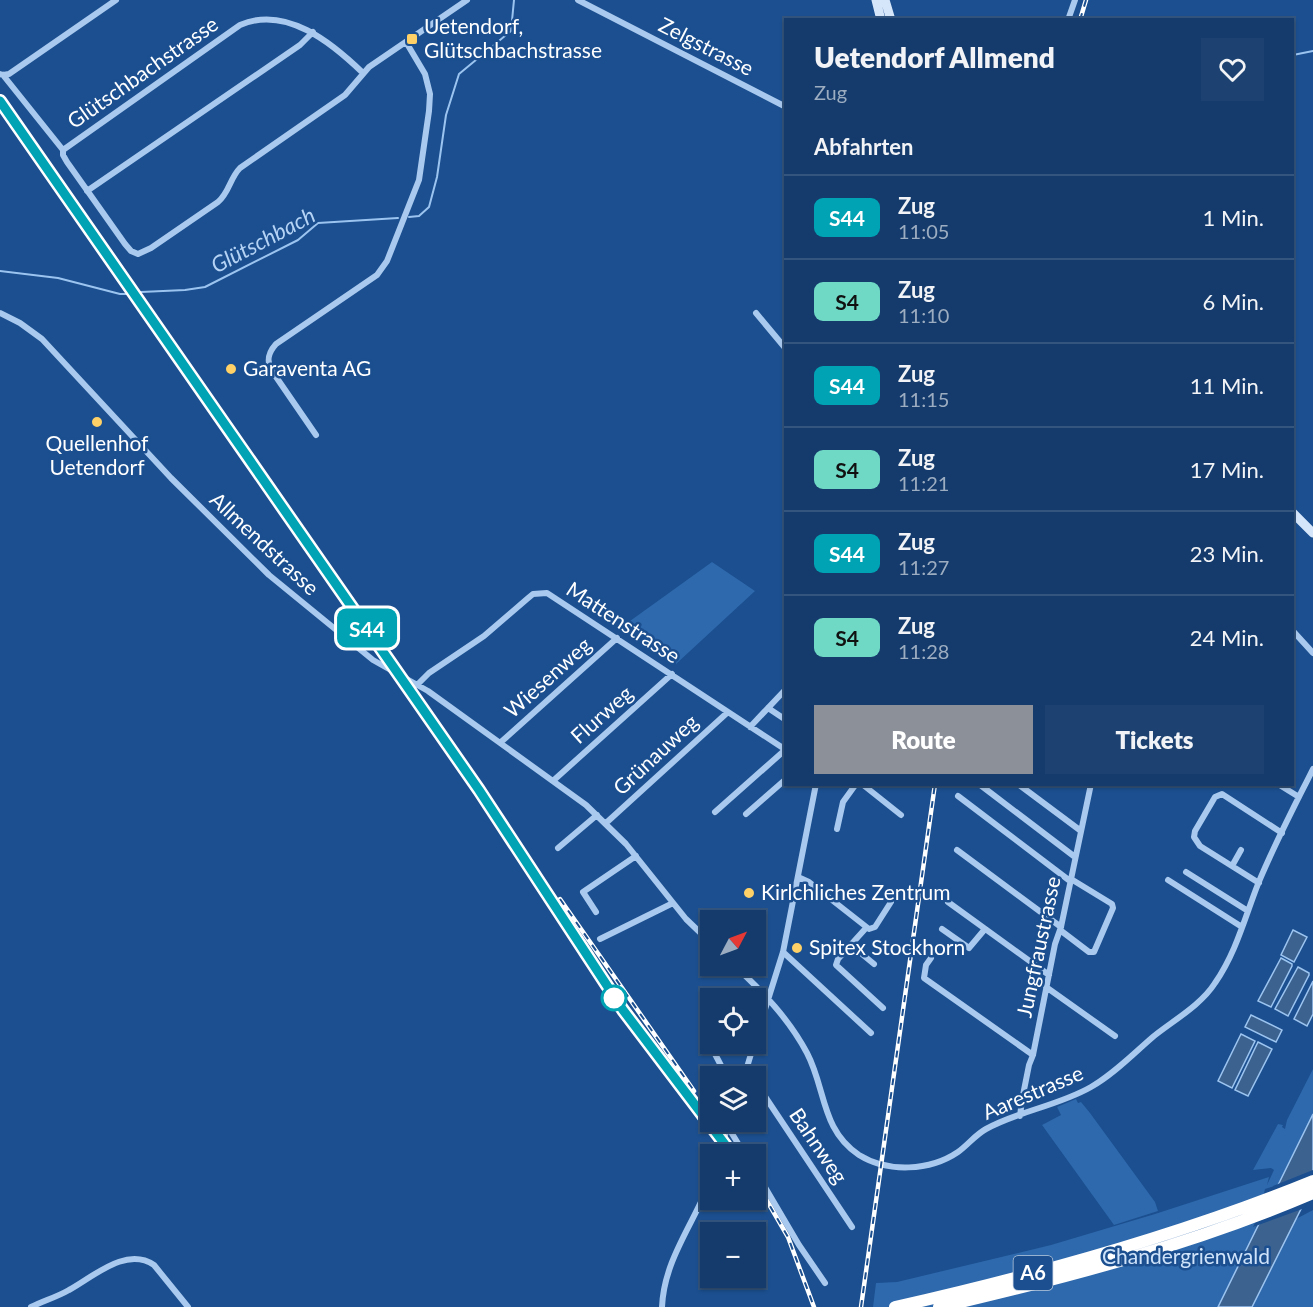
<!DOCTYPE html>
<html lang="de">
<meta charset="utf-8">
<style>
body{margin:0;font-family:Lato,sans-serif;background:#1d4271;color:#f1f3f6;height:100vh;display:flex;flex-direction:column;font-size:22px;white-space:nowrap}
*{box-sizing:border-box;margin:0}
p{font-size:20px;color:#9dadc1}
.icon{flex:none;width:33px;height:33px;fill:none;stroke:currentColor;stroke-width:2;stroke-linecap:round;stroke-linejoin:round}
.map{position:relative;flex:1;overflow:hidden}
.panel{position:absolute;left:784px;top:18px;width:510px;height:768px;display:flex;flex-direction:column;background:#143b6b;border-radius:0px;box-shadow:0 2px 4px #0004,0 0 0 2px #33557e}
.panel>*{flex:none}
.badge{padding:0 12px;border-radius:9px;font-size:21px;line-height:39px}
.needle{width:39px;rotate:49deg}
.controls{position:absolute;left:700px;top:910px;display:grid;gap:12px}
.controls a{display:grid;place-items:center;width:66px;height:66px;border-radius:0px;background:#143b6b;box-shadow:0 2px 4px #0004,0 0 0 2px #33557e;font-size:30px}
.map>.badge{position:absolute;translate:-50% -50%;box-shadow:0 0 0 3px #fff}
h2{padding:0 30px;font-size:22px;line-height:54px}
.round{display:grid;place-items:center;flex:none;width:63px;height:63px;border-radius:0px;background:#1d4271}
.headline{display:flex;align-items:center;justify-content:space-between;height:102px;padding:0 30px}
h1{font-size:28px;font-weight:800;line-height:45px}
.button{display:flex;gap:12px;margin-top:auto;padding:12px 30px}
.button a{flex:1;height:69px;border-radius:0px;background:#8c9099;color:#fff;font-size:24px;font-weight:800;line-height:69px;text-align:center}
.button a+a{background:#1d4271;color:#f1f3f6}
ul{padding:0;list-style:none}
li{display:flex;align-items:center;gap:18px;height:84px;padding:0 30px;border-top:2px solid #33557e}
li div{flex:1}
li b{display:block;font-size:22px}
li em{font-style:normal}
li .badge{min-width:66px;font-weight:700;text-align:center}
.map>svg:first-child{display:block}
.green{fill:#2e69ad}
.water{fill:#3c6290;stroke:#9cc4f0;stroke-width:1.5}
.pier{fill:#1b4f8f}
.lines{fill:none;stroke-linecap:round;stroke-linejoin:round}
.stream{stroke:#9cc4f0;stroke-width:2}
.minor{stroke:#a9c9ee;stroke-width:6}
.secondary{stroke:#d6e6fa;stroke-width:9}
.motorway{stroke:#fff;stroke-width:12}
.rail-casing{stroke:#fff;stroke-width:4.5}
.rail{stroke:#1b4f8f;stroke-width:2;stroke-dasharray:7;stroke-linecap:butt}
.line-casing{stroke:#fff;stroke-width:14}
.line{stroke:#00a3b4;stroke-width:9}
.poi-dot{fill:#ffd166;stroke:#1b4f8f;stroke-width:2}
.stop-dot{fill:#fff;stroke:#00a3b4;stroke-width:3}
.labels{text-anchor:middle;stroke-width:5;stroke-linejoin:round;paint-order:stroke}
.shield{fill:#1b4f8f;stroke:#bbcadd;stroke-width:1.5}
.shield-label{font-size:20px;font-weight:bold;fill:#fff}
.poi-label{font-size:21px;fill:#fff;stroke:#1b4f8f;text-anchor:start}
.street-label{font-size:21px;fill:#fff;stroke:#1b4f8f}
.park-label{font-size:21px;fill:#cfe3fa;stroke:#1b4f8f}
.water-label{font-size:22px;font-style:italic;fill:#b5d3f5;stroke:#1b4f8f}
</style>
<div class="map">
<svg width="1313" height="1307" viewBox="0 0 1313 1307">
<rect width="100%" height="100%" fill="#1b4f8f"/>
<!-- green -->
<path class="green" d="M712,562L755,591L676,664L630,621Z
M1313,1069V1114L1278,1185L1265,1189L1255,1230L1218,1307H873L876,1283L897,1282L1051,1245L1155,1214L1269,1177L1267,1185L1274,1170L1271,1168L1253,1170L1278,1124L1283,1125L1282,1127L1285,1129L1287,1120Z
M1076,1099L1078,1103L1081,1102L1090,1113L1155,1202L1158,1211L1114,1225L1042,1125L1061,1115L1057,1107Z
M1313,1210V1307H1252L1296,1219Z"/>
<!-- water -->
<path class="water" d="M1293,930L1307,937L1294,962L1281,955Z
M1281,958L1292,964V966L1271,1007L1258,1001Z
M1298,967L1309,973V975L1288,1016L1275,1009Z
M1313,981V1014L1307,1026L1294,1019Z
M1251,1015L1282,1030L1276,1042L1245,1027Z
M1241,1034L1255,1041L1232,1088L1218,1081Z
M1258,1042L1272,1049L1248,1096L1235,1090Z
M1313,1114V1185L1252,1307H1218Z"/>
<!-- pier -->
<path class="pier" d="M1313,1170V1191L1305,1208L1253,1227L1273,1186Z"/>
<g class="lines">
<!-- stream -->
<path class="stream" d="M1293,55L1313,51
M409,217L419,216L429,207L437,177L446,115L459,74L511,31L514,0
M0,271L58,278L120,294H131
M141,292L185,290L205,287L298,240L318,223L398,218"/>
<!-- minor -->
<path class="minor" d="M578,0L786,107
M1068,20L1075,0
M0,74L3,75L9,74L116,0
M3,75L63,150V155L67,162L125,244L131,251L138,254L151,248L218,202C229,193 230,178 240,168L345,95L369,67L467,0
M63,150L240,25C286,5 332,43 363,73
M87,191L300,45L313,32
M0,313L20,323L42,339L171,478L269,575L373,660L428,691L586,805L626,844L686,919L711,943
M756,313L786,349
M316,435L272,371C266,361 268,353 276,344L377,275L387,261L419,180L429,111L430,94L425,74L406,42
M1293,631L1313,653
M417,685L429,673L484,636L527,599L533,594L547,593L786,750
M768,708L786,720
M750,727L786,689
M501,742L617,638
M554,780L672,674
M862,784L901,815
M979,784L1075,857
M1018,784L1081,831
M1278,784L1299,797
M958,796L1070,881
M715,812L785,750
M746,814L786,779
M606,823L728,712
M837,829L843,802L856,784
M558,848L597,815
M957,850L1061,927
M1232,866L1241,850
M1186,872L1248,911
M798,877L809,882L869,929L875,927L891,902
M1168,880L1242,927
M1259,883L1200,846L1194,837L1195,831L1215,797L1222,794L1282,833
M948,902L1049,975
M596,912L583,892L636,856
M866,928L838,959L836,965L883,1008
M942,929L969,948L985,929
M1060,930L1089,952H1094L1113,908L1112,904L1071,879
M600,939L673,903
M851,945L874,964
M783,952L871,1033
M931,958L926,965L924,978L1033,1055
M735,966C763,992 789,1019 807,1053C826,1089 821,1130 859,1155C888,1173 930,1171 958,1152C968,1145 975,1135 986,1129C1018,1111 1058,1106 1091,1087C1114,1074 1134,1053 1154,1036C1174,1020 1201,1005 1215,983C1236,953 1245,917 1258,884C1274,845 1294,807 1313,769
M1046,987L1115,1036
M704,1033L727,1077
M756,1038L783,952L816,784
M746,1069L752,1077
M744,1077L754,1044
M756,1083L852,1227
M1020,1116L1022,1100L1029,1065L1033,1055L1055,944L1061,927L1091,784
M728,1127L745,1155
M719,1155L729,1122
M756,1172L799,1245L825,1283
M31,1307C43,1301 57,1297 69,1290C93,1277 126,1246 154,1265L188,1307
M662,1307C664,1259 695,1222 711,1179"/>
<!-- secondary -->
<path class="secondary" d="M876,0L881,20
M885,0L891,20
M1293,513L1313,533"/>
<!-- motorway -->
<path class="motorway" d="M895,1307C1037,1275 1178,1236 1313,1181
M939,1307C1066,1278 1194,1244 1313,1193"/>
<defs>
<path id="rail" d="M1080,20L1086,0
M0,101L479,790L623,1010L733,1155
M560,899L694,1091
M756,1182L788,1237L814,1307
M861,1307L935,784"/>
</defs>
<!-- rail casing -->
<use href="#rail" class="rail-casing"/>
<!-- rail -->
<use href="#rail" class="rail"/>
</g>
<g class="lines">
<defs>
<path id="line" d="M0,101L479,790L623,1010L733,1155"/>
</defs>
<!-- line casing -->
<use href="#line" class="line-casing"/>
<!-- line -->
<use href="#line" class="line"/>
</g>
<!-- markers -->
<g class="poi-dot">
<rect x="406" y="33" width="12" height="12" rx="3"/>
<circle cx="231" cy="369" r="6"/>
<circle cx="97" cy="422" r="6"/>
<circle cx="749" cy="893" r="6"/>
<circle cx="797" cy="948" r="6"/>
</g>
<circle class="stop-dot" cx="614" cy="998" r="12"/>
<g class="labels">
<!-- shield labels -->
<rect class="shield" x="1013.5" y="1256" width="39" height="34" rx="4.5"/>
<g class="shield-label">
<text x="1033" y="1280">A6</text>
</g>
<!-- poi labels -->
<g class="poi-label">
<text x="424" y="34">Uetendorf,<tspan x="424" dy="24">Glütschbachstrasse</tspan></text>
<text x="243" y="376">Garaventa AG</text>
<text x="97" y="451" text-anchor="middle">Quellenhof<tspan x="97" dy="24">Uetendorf</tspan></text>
<text x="761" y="900">Kirlchliches Zentrum</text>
<text x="809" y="955">Spitex Stockhorn</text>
</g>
<!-- street labels -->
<g class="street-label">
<text transform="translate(706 47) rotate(27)" y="7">Zelgstrasse</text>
<text transform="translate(143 73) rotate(-35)" y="7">Glütschbachstrasse</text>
<text transform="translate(264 544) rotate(43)" y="7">Allmendstrasse</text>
<text transform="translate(623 623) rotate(33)" y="7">Mattenstrasse</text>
<text transform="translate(548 678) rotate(-42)" y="7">Wiesenweg</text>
<text transform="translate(602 715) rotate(-42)" y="7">Flurweg</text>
<text transform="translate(656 755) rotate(-43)" y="7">Grünauweg</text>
<text transform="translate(1039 947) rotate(-78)" y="7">Jungfraustrasse</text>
<text transform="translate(1033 1093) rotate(-23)" y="7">Aarestrasse</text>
<text transform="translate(818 1146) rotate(56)" y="7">Bahnweg</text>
</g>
<!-- park labels -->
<g class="park-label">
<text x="1186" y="1264">Chandergrienwald</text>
</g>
<!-- water labels -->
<g class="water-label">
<text transform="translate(263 240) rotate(-28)" y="8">Glütschbach</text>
</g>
</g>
</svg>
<div class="controls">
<a><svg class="needle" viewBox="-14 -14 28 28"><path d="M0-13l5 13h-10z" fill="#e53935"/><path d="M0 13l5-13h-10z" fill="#9dadc1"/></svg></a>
<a><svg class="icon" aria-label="locate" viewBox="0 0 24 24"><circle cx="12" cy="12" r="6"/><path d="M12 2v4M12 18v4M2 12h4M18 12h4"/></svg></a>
<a><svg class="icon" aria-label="layers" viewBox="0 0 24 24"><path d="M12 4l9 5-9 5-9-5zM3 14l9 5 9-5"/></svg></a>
<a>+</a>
<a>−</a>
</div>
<b class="badge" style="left:367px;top:628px;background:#00a3b4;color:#fff">S44</b>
<section class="panel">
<div class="headline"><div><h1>Uetendorf Allmend</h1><p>Zug</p></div><a class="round"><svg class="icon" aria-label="heart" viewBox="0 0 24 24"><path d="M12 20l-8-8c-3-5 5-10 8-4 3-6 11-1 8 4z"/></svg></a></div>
<h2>Abfahrten</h2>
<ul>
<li><span class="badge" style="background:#00a3b4;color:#fff">S44</span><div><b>Zug</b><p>11:05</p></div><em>1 Min.</em></li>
<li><span class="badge" style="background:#6fd9c6;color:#111">S4</span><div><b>Zug</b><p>11:10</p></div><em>6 Min.</em></li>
<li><span class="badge" style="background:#00a3b4;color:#fff">S44</span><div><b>Zug</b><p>11:15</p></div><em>11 Min.</em></li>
<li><span class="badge" style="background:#6fd9c6;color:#111">S4</span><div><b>Zug</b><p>11:21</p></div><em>17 Min.</em></li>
<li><span class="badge" style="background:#00a3b4;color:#fff">S44</span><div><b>Zug</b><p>11:27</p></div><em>23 Min.</em></li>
<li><span class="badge" style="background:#6fd9c6;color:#111">S4</span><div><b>Zug</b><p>11:28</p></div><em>24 Min.</em></li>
</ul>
<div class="button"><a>Route</a><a>Tickets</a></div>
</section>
</div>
